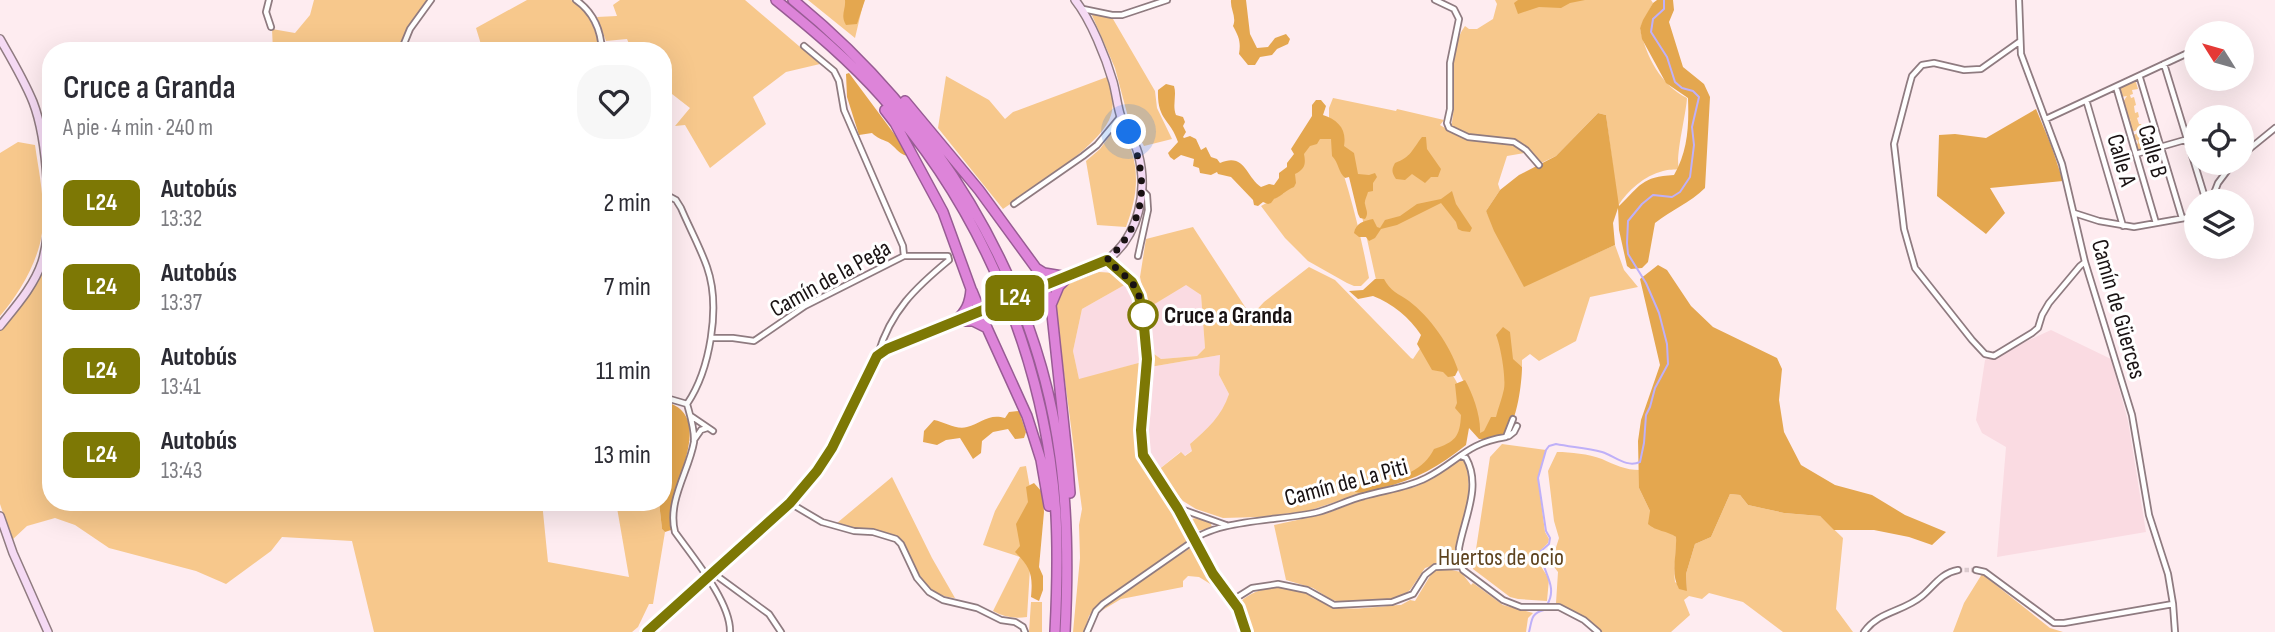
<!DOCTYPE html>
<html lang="es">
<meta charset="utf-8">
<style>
body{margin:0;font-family:"Sofia Sans Condensed",sans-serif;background:#f7f7f7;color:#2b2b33;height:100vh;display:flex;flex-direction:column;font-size:26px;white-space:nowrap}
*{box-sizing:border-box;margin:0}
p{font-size:23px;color:#7c7c81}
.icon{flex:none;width:38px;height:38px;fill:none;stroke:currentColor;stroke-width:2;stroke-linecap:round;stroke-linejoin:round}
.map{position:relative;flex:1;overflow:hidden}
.sheet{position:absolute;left:42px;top:42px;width:630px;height:469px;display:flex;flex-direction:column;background:#fff;border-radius:28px;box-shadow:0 7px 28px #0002}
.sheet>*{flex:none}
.badge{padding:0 14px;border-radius:10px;font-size:24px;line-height:46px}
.needle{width:46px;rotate:307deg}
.fabs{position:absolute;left:2184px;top:21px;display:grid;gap:14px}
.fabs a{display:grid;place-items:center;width:70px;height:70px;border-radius:50%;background:#fff;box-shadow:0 7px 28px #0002;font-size:35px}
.you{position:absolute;width:35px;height:35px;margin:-18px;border:5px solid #fff;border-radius:50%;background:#1a73e8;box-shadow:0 0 0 10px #1a73e833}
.map>.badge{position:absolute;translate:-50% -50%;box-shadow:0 0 0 4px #fff}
.round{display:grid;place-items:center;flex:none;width:74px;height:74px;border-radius:28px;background:#f7f7f7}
.summary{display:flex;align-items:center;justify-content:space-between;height:119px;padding:0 21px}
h1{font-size:33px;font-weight:600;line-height:52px}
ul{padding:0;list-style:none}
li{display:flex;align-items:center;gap:21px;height:84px;padding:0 21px}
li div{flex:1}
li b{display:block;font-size:26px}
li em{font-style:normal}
li .badge{min-width:77px;font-weight:700;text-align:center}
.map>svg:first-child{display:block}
.built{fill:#fadbe2}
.green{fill:#f7c88c}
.forest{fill:#e4a74f}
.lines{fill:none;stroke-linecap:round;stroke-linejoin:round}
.stream{stroke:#bfb0f8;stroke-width:2}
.street-tunnel{stroke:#dccbcf;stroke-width:4.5;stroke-dasharray:4.5 2;stroke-linecap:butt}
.street-casing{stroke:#8f7b80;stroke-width:8}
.secondary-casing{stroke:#8f7b80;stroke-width:10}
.highway-casing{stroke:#985c94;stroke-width:12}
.street{stroke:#fff;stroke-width:4.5}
.secondary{stroke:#f5daf4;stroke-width:7}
.highway{stroke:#dd84d9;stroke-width:9}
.secondary-bridge-casing{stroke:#8f7b80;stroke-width:10;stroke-linecap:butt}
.secondary-bridge{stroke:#f5daf4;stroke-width:7}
.line-casing{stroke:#fff;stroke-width:16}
.line{stroke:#7d7805;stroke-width:10}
.walk{stroke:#191213;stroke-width:7;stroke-dasharray:0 12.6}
.stop-dot{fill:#fff;stroke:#7d7805;stroke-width:3.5}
.labels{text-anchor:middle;stroke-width:6;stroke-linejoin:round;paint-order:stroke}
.street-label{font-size:24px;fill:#191213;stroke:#fff}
.stop-label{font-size:24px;font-weight:bold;fill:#191213;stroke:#fff;text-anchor:start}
.park-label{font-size:24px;fill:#5d431f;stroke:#fff}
</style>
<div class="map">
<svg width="2275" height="632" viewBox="0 0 2275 632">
<rect width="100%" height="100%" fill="#feecf0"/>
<!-- built -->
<path class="built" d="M1128,283L1135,295L1141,321L1142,362L1079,380L1073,351L1082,309Z
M1185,284L1201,295L1205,348L1197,356L1161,359L1150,351L1148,313L1153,305Z
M2051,330L2111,359L2128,421L2146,532L1997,557L2006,447L1982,433L1976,420L1985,360Z
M1220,355L1219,375L1229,394L1224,409L1209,427L1190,444L1193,450L1184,456L1180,452L1157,471L1146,454L1143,428L1144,420L1150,418L1151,407L1146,404L1150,367Z"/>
<!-- green -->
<path class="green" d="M314,0H427L399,51H273L272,29L295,33L310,15Z
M527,0H571C590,13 596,28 599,51H483L476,28Z
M620,0H745L820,64L786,72L753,97L766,124L710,168L685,125L675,126L690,108L663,87V51H632L627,39L606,41L597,17L617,16L613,5Z
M808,0H864L855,38Z
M1495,0H1651L1653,3L1640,28C1646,57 1661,85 1687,98C1686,115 1675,157 1679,169C1674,170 1669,169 1663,171C1644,176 1628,190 1618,206L1606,115L1598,113L1556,156L1541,163L1531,152L1507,156L1498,184L1500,190L1486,211L1524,286L1615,245L1624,270L1638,287L1590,297L1576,341L1539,361L1530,354L1522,360V367L1519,365L1510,422L1477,437L1468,391L1458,370L1377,284L1359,203L1329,120V108L1333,98L1396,111L1397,109L1444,120L1440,125L1450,131C1460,98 1444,55 1465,26L1469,29H1477L1493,19L1497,4Z
M1091,13L1113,19L1155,91L1157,108L1172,139L1144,146L1128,117L1115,68Z
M946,76L989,100L1005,119L1013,112L1107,77C1111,90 1115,102 1111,115C1102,146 1030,189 1003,209L938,128Z
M2135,79L2138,89L2132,90L2133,94L2130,95L2131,98L2134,97L2136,105L2134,106L2135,113L2138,112L2139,117L2137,118L2139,124H2141L2143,127L2140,129L2144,142H2147L2148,146L2155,144V146L2137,150L2136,145L2138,143L2137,140L2134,141L2132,135L2136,134L2137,130L2132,132L2128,121L2131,120L2128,119L2123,102L2127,96L2121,97L2118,87Z
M1118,124C1141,158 1140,190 1126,227L1097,225L1086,161L1100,149Z
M1326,125C1346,175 1359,225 1369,278L1361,286H1354L1347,283L1308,261L1285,238L1261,206L1284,193L1307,147Z
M18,142L35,145C39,173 46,204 42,233C38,262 19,294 0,316V153Z
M1193,227L1251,316L1264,302L1309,267L1335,280L1411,358L1413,359L1421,347C1464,378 1460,385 1467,434L1402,480L1308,511L1259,517L1223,518L1196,509L1183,501L1157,471L1181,452L1185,456L1192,451L1190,444C1207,429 1222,416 1229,394L1219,375L1220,355L1150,367V351L1161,359L1197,356L1205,348L1201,295L1186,285L1153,305L1148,313L1140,277L1146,239Z
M51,235V502H542L548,562L629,577L616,502H659L662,529L665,532L653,604H649L638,627L632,632H374L352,541L282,537L271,551L226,584L196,571L109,548L75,525L55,518L27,526L12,540L0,504V331L34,286L44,266Z
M1099,272C1111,272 1119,275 1128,283L1082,309L1073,351L1079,379L1142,362L1140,409L1135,429L1140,457L1162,490L1159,493L1162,497L1165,496L1190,538L1187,542L1097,605L1089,616L1084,632H1073L1080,558L1079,525L1082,509L1055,306C1064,283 1075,276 1099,272Z
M1502,444L1546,450L1538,478L1545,532L1549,539L1548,543L1540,551L1542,568L1549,579L1547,601L1518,599L1510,597L1473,569L1490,457Z
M1557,452C1571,452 1588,454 1602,459C1615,465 1625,470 1640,470L1639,488L1650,511L1652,527L1668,531L1676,537C1677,553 1673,567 1675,582L1687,591L1686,574L1695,544L1711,537L1730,494L1740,495L1748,505L1784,513L1820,516L1843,538L1836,609L1853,632H1783L1743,602L1709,593L1702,599L1689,596L1684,600L1690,615L1671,632H1595L1575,617L1558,610L1556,603L1558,572L1551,563L1559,538L1554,521L1548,471Z
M1459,459L1464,461C1477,490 1460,530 1453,559L1425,568L1410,590L1399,599L1339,602L1330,599L1313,588L1286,580L1274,525L1325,514L1364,499L1415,487L1434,478Z
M1026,466L1032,499V536L1027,617C1014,619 1004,617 993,611L1020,557L983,545L995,511L1020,467Z
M892,477L932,558L955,598C921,596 915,562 900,538L877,531L855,530L837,523Z
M1196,518L1211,523L1212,528L1196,531L1190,523L1192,519Z
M1192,547L1195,548L1211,578L1212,585L1199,577L1188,576L1183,581V587L1121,599L1096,614L1124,591Z
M1447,569L1461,572L1471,585L1473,583L1503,605L1533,613L1528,618L1526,632H1250L1249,623L1240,602C1259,585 1288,583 1311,595C1319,599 1326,606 1335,607C1355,611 1380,606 1401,605L1410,600L1415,601L1433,571Z
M1982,574L2050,628L2063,632H1953L1964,603Z
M1031,602H1042V632H1029Z"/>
<!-- forest -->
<path class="forest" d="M845,0H865L857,24L846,25C840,15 846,10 845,0Z
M1231,0H1246L1250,34L1257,48L1268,47L1275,38L1286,34L1290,39L1288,44L1277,49L1272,55L1260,57L1255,65H1248L1239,54C1241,42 1239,37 1233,26C1237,17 1230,9 1231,0Z
M1518,0H1585L1570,3L1561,8L1539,7L1518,14L1514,3Z
M1657,0H1673L1674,10L1669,22L1683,67L1704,84L1710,97L1705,188C1690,203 1671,210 1655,223L1648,262L1642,268L1631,269L1627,266L1619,230L1618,208L1613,223L1615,245L1524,287L1494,231L1486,211L1500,190L1519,175L1556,156L1598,113L1606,115L1619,206C1641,185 1641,177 1674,175C1688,151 1689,125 1688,98L1666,83L1642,39L1640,28L1643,20L1653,3Z
M849,73L901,143L907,156C897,153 896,147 888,142C881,139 877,138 872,133L859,135L847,97L846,74Z
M1166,84L1174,86C1177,96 1172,105 1176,115L1183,117L1185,122L1183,126L1186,132L1183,137L1184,138L1190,136L1196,139L1201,150L1206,147L1211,157L1217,159L1220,163C1245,152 1246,177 1261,187L1269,184L1274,185L1279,178V173L1287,167V163L1294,154L1291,149L1312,116V105L1316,100H1321L1326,106L1323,115C1338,120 1347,129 1344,146L1354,153L1358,174L1369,175L1375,173L1377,177L1373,183V191L1368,192C1367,196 1364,201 1365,204C1366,210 1369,213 1365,219L1360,218L1358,214L1349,177L1345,178C1338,172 1339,163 1332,156L1331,139H1320L1317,144L1310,146L1304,154C1306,164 1305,169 1295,174L1296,183L1294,187C1286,190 1282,196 1274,199L1271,203L1268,204L1263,202L1258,206L1254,205L1253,200L1231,177L1218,174L1217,172L1211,175L1200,173L1199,168L1193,166L1194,159L1181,155L1174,160L1170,157L1168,153L1178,142C1170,118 1157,121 1158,90Z
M2036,109L2051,145L2063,181L1990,188L2005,213L1986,234L1937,196L1939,135L1955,134L1986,138Z
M1422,137H1426L1427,149L1441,169L1438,177H1431L1425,183L1412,174L1405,180L1396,179C1392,173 1391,170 1395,163C1411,157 1412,150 1422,137Z
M1452,191L1456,204L1472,228L1470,232L1462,231L1458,229L1456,222L1441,203L1397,225L1381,229L1375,238L1369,241L1366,237H1359L1354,233C1356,223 1363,221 1373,219L1377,227L1380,228L1385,220L1400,216L1417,204L1441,199Z
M1658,265L1667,270L1691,306L1713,327L1777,358L1782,369L1779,400L1784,432L1801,465L1835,485L1872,495L1905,515L1946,532L1932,545L1909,537L1874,530H1834L1820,516L1784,513L1748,505L1740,495L1730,494L1711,537L1695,544L1686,574L1687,591L1679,589C1670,573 1677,555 1676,537C1668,531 1655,531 1648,524L1650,511L1639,488L1638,441L1641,420L1660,365L1640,279Z
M1375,279H1384C1390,291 1399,294 1409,301C1430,317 1450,345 1458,370L1455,376L1448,377L1443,372L1432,370L1417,344L1421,335C1410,318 1392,303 1373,296L1358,299L1349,291L1363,290Z
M1503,327L1510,332L1513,359L1522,367C1522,382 1517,422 1506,432C1499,439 1487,439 1479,439L1469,428L1466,445C1440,466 1415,480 1382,488C1372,491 1365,494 1355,492L1357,486L1369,479C1393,483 1423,472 1434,449C1455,442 1460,437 1461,415L1455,408L1457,403L1455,384L1465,380C1473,394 1481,417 1480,433L1484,431L1491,417H1496C1498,408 1502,399 1504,389C1506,378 1501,347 1496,335Z
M663,401C715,413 676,476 671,508C670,516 671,523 671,530L665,532L662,529L659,502H663Z
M1019,411L1026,432L1024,438L1015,439L1008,429L993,432L982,441L981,453L973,459L960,438L946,440L937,445L923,442L924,431L934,420C945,422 956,430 967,427C981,423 989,413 1005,418L1009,412Z
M1034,483L1043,493L1044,512L1039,567L1043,576V590L1039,601L1031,597C1033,575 1031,568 1015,552L1020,546L1016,524L1028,502L1026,487Z"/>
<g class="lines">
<!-- stream -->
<path class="stream" d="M1547,605C1559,585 1541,572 1541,551L1549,544L1550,538L1546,531L1538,478L1546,450L1549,446L1556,444C1571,447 1587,448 1602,452C1615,456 1626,468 1640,462L1644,443L1646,415L1650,407L1655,388L1668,364L1667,344L1659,313L1646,283L1628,254L1627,243L1628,221L1642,204L1653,195L1672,197L1680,192L1690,177L1694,145L1692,127L1699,97L1693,91L1682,88L1675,82L1667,57L1651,32L1653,19L1664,9V0
M1529,632C1532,620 1531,613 1544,610"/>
<!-- street-tunnel -->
<path class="street-tunnel" d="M1958,570H1976"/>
<defs>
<path id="street" d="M269,0L266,12L271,27
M576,0C593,12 601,29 602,51
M1435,0L1454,9L1459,19L1450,63V109L1447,123L1449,128L1468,137L1514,142L1526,150L1539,165
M2019,0L2021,54L2062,164L2085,262L2132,415L2149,515L2168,574L2173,604L2175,632
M1083,9L1112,15H1122L1167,0
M2019,42L1981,69L1964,70L1934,63L1922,65L1912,76L1910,83L1894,144L1904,229L1915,268L1972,340L1985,354L1994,356L2032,333L2038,328L2042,315L2049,303L2080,266L2085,262
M804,46L834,71L839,81L844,110L903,246L904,256
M401,51L410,29L431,0
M2164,64L2206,201
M2140,78L2182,218
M2117,90L2156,223
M2087,103L2123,226
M2046,119L2190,52
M2136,154L2188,139
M2242,155L2275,128
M663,193L676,200L681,208C689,227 700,247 707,267C721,307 710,370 687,404C690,415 695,430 694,442C689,471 667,501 675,532C692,556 731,602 730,632
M2211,201L2218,183L2233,163
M1014,204L1083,156L1097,145L1121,116
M2074,213L2099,221L2134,227L2196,216
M1138,256L1148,210L1147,195L1143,191
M1107,260L1132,282L1139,296L1143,316L1147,359L1141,430L1143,455L1178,508L1213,574L1238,608L1246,632
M712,338H733L754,341L805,306L904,256H948L949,260C915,288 891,311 878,354
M663,397L687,404
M691,416L713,431
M1509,436L1514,432L1517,426
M694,440L701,430L707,428
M1461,456L1466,458C1482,486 1464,519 1459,548V558L1463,570L1503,600L1521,607H1559L1584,620L1598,632
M790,503L822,522L854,531L873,532L896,539L901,544L917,578L929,592L943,600L977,608L1001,620L1015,622L1023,627L1025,632
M1178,508L1226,525
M1976,570L1985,572L2054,623H2064L2173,604
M713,573L769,614L781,632
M1233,600L1252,588L1278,584L1307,590L1334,605L1392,602L1413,594L1425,575L1435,567L1461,566
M1087,632L1096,611L1103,604L1189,544C1211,519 1284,521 1318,512C1333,508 1348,500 1364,496C1384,490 1407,488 1426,478C1458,462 1466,443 1506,437L1513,419
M1864,632C1879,611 1903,612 1922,596C1934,586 1941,573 1958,570"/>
<path id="secondary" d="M0,39C12,60 24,80 33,102C47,138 54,225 42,262C34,286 16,306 0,326
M1043,287C1064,279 1090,273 1107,260C1140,235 1148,190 1138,153C1134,139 1124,127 1120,114C1117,104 1116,93 1113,82C1106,58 1091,20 1075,0
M0,516L13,553L48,632
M647,632L790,503L817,471L832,448L877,357L887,349L981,312"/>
<path id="highway" d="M776,0C813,30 850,61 882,97C984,211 1046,362 1056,515C1058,554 1057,593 1055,632
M793,0C933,114 1036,276 1060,457C1068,515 1068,573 1065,632
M905,101L979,190L1036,268L1044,273L1068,277
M885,110L895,123L943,212L971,289C970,304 966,311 956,321
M1036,268L1051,305
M1068,277L1059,286L1051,305L1067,455L1070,493
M972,291L987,328
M956,321H973L987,328L1027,416L1041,460L1049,506"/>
</defs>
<!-- street casing -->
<use href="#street" class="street-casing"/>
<!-- secondary casing -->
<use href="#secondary" class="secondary-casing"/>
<!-- highway casing -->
<use href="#highway" class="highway-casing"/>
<!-- street -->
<use href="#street" class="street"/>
<!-- secondary -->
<use href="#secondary" class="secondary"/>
<!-- highway -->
<use href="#highway" class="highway"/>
<defs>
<path id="secondary-bridge" d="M981,312L1043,287"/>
</defs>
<!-- secondary-bridge casing -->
<use href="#secondary-bridge" class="secondary-bridge-casing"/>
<!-- secondary-bridge -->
<use href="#secondary-bridge" class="secondary-bridge"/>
</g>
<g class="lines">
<defs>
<path id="line" d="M647,632L790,503L817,471L832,448L877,356L887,349L1107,260L1132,282L1139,296L1143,316L1147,359L1141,430L1143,455L1178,509L1213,574L1238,608L1246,632"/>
</defs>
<!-- line casing -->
<use href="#line" class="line-casing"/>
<!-- line -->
<use href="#line" class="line"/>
<!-- walk -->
<path class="walk" d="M1129,132C1150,180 1146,224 1107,260L1132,282L1139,296L1143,315"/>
</g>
<!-- markers -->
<circle class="stop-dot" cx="1143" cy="315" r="14"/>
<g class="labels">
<!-- street labels -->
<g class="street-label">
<text transform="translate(2153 151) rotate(74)" y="8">Calle B</text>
<text transform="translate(2122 160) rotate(74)" y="8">Calle A</text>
<text transform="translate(830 278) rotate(-29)" y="8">Camín de la Pega</text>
<text transform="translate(2119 309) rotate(74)" y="8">Camín de Güerces</text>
<text transform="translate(1346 482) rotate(-15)" y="8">Camín de La Piti</text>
</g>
<!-- stop labels -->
<g class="stop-label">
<text x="1164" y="323">Cruce a Granda</text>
</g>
<!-- park labels -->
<g class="park-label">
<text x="1501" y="565">Huertos de ocio</text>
</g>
</g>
</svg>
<div class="fabs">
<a><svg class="needle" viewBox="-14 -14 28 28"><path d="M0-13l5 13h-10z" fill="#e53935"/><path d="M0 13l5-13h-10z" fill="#7c7c81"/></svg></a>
<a><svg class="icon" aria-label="locate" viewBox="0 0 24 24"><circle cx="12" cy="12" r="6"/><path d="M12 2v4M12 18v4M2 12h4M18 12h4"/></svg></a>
<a><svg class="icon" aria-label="layers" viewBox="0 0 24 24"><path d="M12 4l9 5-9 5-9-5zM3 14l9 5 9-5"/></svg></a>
</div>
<div class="you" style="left:1129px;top:132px"></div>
<b class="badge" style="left:1015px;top:298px;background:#7d7805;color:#fff">L24</b>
<section class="sheet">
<div class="summary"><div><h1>Cruce a Granda</h1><p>A pie · 4 min · 240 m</p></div><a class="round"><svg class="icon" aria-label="heart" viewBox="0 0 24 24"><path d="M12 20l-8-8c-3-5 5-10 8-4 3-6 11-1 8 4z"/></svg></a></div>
<ul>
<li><span class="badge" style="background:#7d7805;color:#fff">L24</span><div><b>Autobús</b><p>13:32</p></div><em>2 min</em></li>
<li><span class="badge" style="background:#7d7805;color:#fff">L24</span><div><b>Autobús</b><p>13:37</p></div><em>7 min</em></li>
<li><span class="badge" style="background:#7d7805;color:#fff">L24</span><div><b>Autobús</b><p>13:41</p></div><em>11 min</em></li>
<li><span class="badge" style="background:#7d7805;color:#fff">L24</span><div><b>Autobús</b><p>13:43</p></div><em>13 min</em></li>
</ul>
</section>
</div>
